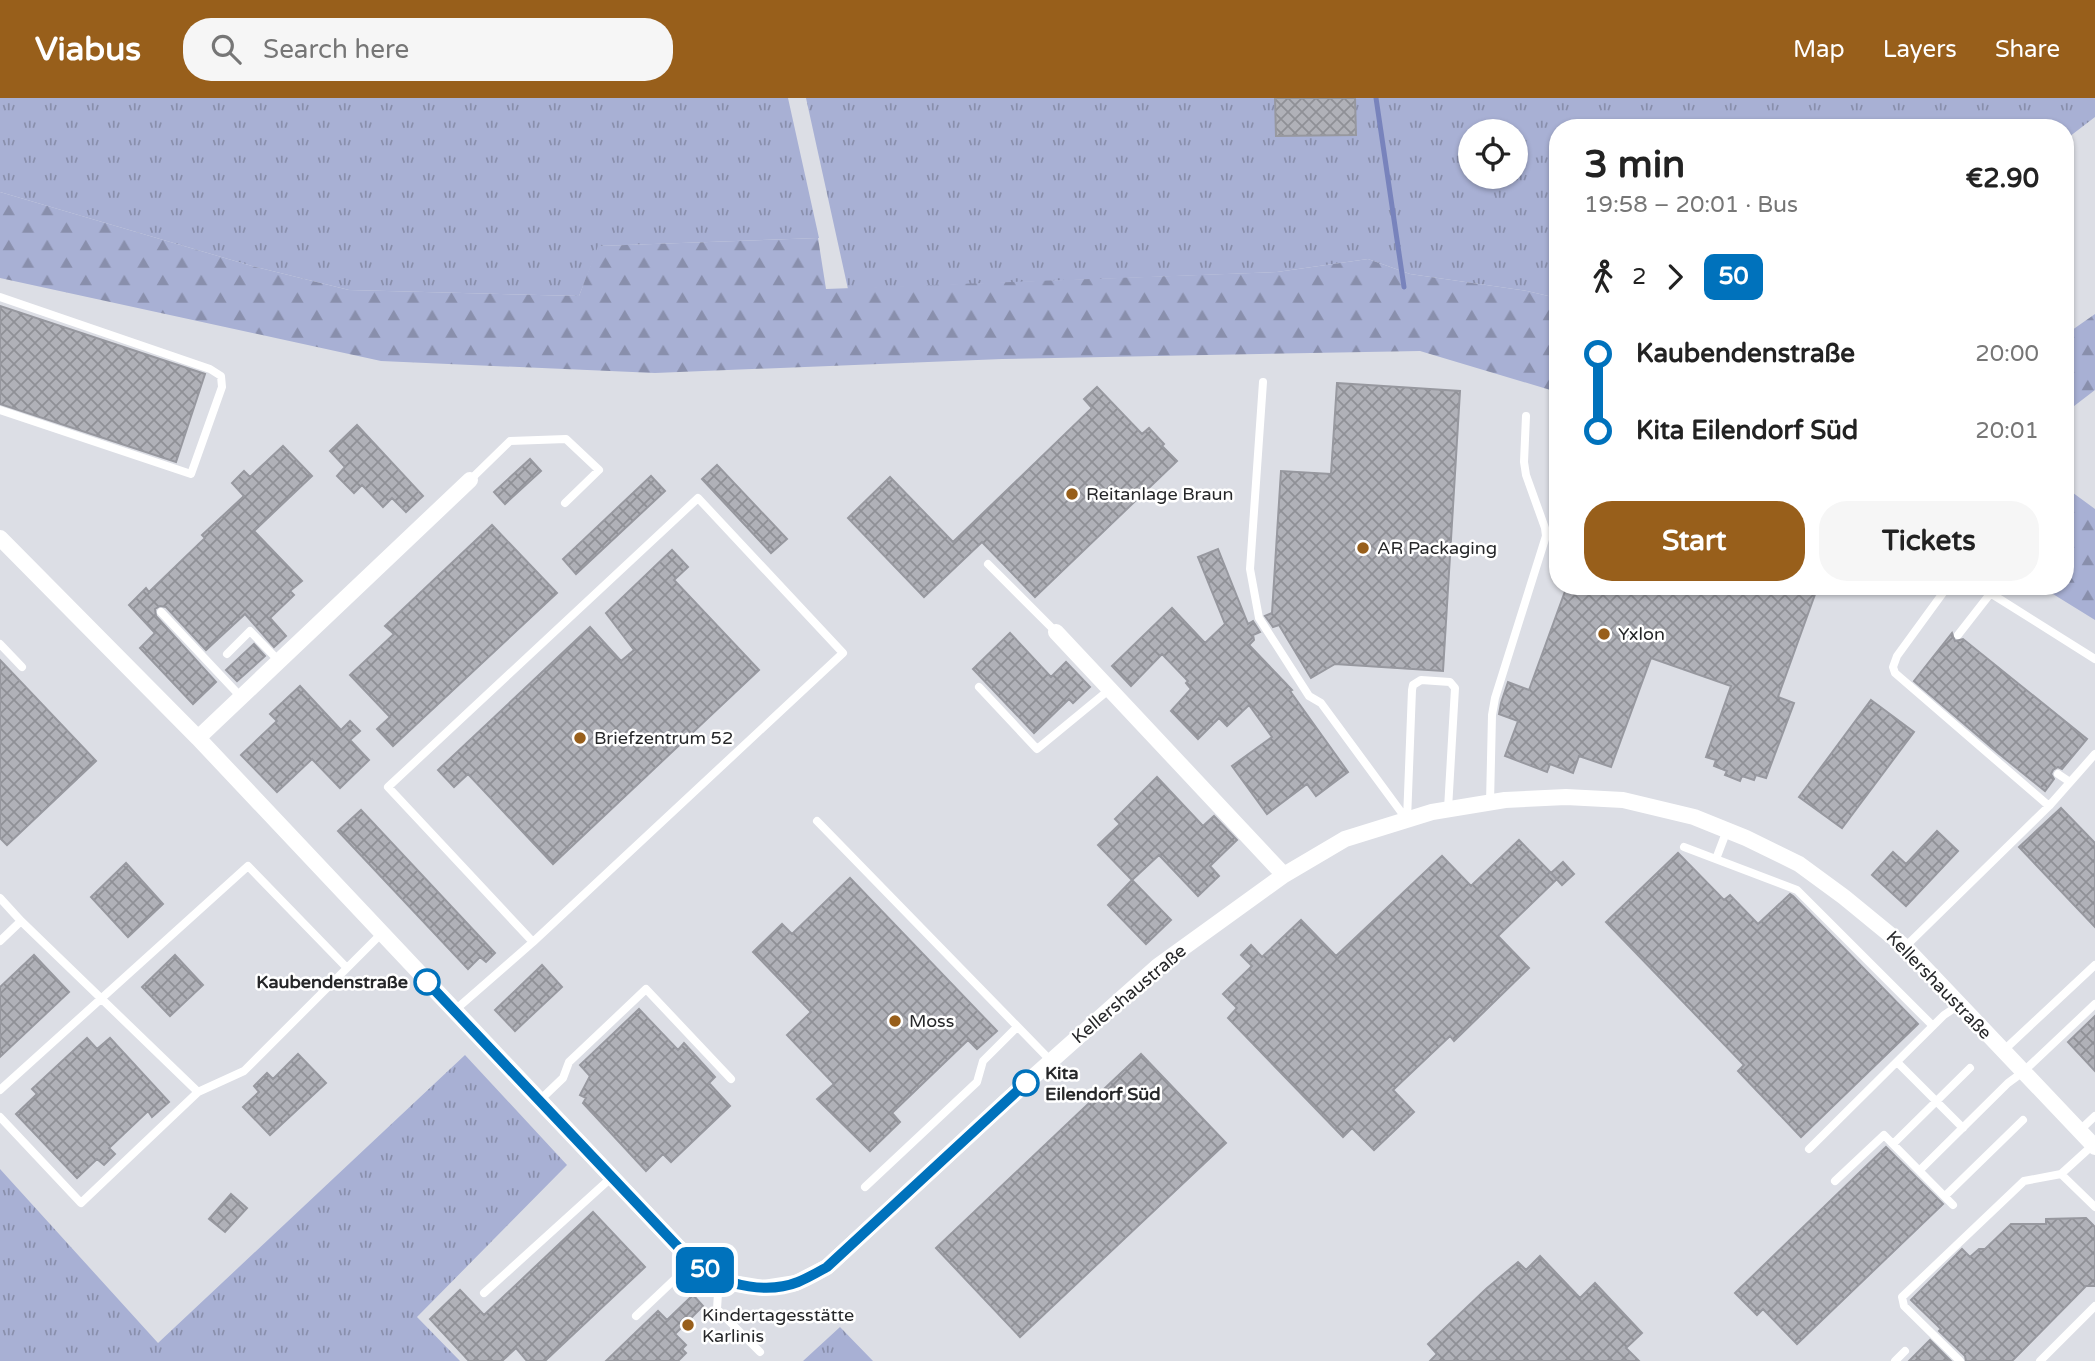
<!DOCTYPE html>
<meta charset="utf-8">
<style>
body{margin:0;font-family:"Varela Round",sans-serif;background:#f6f6f6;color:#222;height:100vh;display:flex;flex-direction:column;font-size:26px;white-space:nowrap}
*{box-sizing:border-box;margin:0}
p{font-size:23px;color:#767676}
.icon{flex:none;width:38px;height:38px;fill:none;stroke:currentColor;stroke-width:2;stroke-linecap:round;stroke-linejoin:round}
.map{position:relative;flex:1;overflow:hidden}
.sheet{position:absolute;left:1549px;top:21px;width:525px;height:476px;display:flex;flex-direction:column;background:#fff;border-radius:28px;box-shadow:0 2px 5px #0004}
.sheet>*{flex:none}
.badge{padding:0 14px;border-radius:10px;font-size:24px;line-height:46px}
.tools{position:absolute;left:1458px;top:21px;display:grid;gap:14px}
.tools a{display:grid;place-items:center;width:70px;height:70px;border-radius:50%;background:#fff;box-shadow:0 2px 5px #0004;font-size:35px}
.map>.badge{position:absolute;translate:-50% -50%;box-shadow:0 0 0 4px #fff}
.legs{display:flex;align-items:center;gap:10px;height:77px;padding:0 35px;font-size:23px}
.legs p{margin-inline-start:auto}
.summary{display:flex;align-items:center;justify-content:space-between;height:119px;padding:0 35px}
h1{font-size:38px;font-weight:700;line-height:52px}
.button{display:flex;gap:14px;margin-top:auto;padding:14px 35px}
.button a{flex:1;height:80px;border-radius:28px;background:#985f1b;color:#fff;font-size:28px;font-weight:700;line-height:80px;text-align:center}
.button a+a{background:#f6f6f6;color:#222}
ul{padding:0 35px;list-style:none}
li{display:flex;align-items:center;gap:24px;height:77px;font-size:26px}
li i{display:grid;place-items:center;width:10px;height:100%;margin:0 9px;background:currentColor}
li i::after{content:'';width:18px;height:18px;margin:-9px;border:5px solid;border-radius:50%;background:#fff}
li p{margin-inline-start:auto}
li:first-child i{background:linear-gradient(#0000 50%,currentColor 0)}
li:last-child i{background:linear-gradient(currentColor 50%,#0000 0)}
header{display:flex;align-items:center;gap:42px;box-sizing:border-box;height:98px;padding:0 35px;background:#985f1b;color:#fff}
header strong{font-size:33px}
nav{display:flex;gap:38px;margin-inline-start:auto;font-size:24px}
.search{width:490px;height:63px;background:#f6f6f6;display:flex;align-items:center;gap:18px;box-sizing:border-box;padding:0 24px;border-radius:28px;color:#767676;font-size:26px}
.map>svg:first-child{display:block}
.grass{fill:url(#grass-tufts);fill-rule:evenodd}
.forest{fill:url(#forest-firs)}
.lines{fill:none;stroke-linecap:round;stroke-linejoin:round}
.stream{stroke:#7883bc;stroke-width:5}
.building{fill:url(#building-cross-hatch);stroke:#97989f;stroke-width:2}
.service{stroke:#fff;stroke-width:8}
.minor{stroke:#fff;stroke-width:16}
.line-1-casing{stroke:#fff;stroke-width:16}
.line-1{stroke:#0072bc;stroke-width:10}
.poi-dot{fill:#985f1b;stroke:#fff;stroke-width:2.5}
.stop-1-dot{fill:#fff;stroke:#0072bc;stroke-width:3.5}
.labels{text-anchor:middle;stroke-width:5;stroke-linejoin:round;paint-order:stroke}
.poi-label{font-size:18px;fill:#262729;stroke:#fff;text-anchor:start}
.stop-label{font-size:18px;font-weight:bold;fill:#262729;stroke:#fff;text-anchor:end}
.street-label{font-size:18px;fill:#262729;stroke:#fff}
</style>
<header>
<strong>Viabus</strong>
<div class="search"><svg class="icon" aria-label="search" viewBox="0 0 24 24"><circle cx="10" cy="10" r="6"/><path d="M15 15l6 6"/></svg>Search here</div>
<nav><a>Map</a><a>Layers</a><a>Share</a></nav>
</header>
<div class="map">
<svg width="2095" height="1263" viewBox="0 0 2095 1263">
<defs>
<pattern id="grass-tufts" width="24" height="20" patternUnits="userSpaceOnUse" patternTransform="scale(1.75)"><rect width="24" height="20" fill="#a8b0d4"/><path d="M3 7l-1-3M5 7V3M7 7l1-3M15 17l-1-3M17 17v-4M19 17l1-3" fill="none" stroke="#898fac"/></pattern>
<pattern id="forest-firs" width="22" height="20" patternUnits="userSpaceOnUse" patternTransform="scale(1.75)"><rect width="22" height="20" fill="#a8b0d4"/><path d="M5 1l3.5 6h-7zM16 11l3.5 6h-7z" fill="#898fac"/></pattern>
<pattern id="building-cross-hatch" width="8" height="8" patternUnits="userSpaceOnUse" patternTransform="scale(1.75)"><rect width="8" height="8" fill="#b0b1b8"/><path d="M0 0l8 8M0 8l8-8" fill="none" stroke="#8f9096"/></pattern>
</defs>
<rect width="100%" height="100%" fill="#dcdee5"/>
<!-- grass -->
<path class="grass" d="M0,0H788L819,140L599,148L579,198L349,192L252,168L0,94Z
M806,0H2095V19L2065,42V30H1558L1557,200L1527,193L1410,176L1368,161L1277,174L848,191ZM1470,33H1516V79H1470Z
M465,957L567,1067L417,1219L460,1263H0V1071L158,1245Z
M840,1229L873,1263H803Z"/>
<!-- forest -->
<path class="forest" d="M0,94L252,168L349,192L579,198L598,148L818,140L826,191L1277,174L1368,161L1410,176L1527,193L1557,200V294L1420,253L1002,261L655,275L381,263L0,180Z
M2095,216V292L2065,315V237Z
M2065,389L2095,411V522L2040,488H2065Z"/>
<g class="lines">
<!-- stream -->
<path class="stream" d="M1376,0L1404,189"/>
</g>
<!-- building -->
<path class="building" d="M1275,0H1355L1356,37L1276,38Z
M0,208L205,276L176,364L0,306Z
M1337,285L1460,293L1443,573L1335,566L1311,580L1279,527L1273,529L1265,518L1272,515L1281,373L1331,376Z
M1097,289L1142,336L1149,330L1164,346L1162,348L1177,363L1035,499L982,444L924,499L848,420L890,379L953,444L1092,310L1084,301Z
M357,327L423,398L406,414L392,400L383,409L362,387L354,395L337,378L345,369L330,353Z
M283,348L312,378L254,433L302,483L290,493L294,497L270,520L286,538L274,549L245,516L206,552L166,509L160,508L155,511L156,518L216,584L193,606L140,550L155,535L129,507L146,490L149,494L205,440L202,437L244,398L232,385L244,373L250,379Z
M530,361L541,373L505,406L494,394Z
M717,367L787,441L771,455L702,381Z
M651,378L665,393L576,476L563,461Z
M492,427L557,495L393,648L377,631L390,619L350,577L394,536L385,528Z
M1218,451L1248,526L1253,523L1260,534L1253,537L1254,542L1249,547L1292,592L1290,593L1348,674L1316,698L1307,686L1267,716L1232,668L1272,639L1249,607L1227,628L1219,620L1198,641L1171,613L1191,591L1186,585L1188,583L1162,556L1131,588L1112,568L1172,510L1205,545L1225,526L1198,459Z
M672,452L688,469L674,482L759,572L553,766L468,676L454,689L438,672L590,529L621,563L634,552L606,515Z
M1567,488H1818L1778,599L1794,605L1766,680L1756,677L1754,682L1742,678L1740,683L1725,677L1727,673L1714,668L1716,662L1706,659L1731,588L1651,560L1611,669L1579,658L1573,675L1550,666L1547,674L1505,658L1518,623L1499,616L1501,605L1508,584L1529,592Z
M1010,535L1051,579L1066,564L1090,589L1073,605L1069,601L1034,635L973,571Z
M1952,535L1955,543L1963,541L2087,641L2062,671L2058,669L2053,672L2051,676L2054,681L2045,693L1998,655L1914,583Z
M254,546L265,558L237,583L226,572Z
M0,562L96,663L7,747L0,740Z
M300,588L341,632L350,623L360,633L350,642L369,662L340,690L312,661L277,694L241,657L277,623L270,616Z
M1871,602L1914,634L1842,730L1799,699Z
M1157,679L1203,728L1214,718L1237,742L1210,768L1219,778L1198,798L1159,757L1132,782L1098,747L1120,726L1115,721Z
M2061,710L2095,745V829L2019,749Z
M361,712L495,855L486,864L480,859L468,871L338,733Z
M1937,733L1958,753L1906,808L1872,777L1893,754L1906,766Z
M1519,742L1557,781L1498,838L1529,870L1454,943L1450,938L1393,992L1414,1014L1374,1052L1352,1030L1343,1039L1228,920L1237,910L1223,896L1252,868L1241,857L1251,847L1262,859L1301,822L1336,858L1442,758L1471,788Z
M1678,755L1724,802L1730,797L1758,826L1790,796L1793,798L1918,926L1801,1039L1738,973L1744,967L1606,824Z
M1563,764L1574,776L1562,787L1551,775Z
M126,765L163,806L128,839L91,799Z
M850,780L997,933L977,951L968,942L892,1015L900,1024L870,1053L817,1001L834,986L787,937L811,914L753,854L782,826L792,836Z
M1132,782L1171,822L1146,846L1108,807Z
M34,857L69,894L0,959V889Z
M175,857L203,887L170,918L142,889Z
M542,867L562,889L515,933L495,912Z
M639,911L678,952L684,945L715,979L709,985L730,1008L671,1064L663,1056L646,1073L583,1005L586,1000L580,997L590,978L580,967Z
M2095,918V973L2068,944Z
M87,940L97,951L110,940L169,1004L152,1019L148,1013L109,1050L115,1056L104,1067L97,1061L77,1080L16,1016L37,996L32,991Z
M298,956L326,985L270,1037L243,1009L259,994L254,988L267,975L273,981Z
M1141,956L1226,1045L1020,1239L936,1150Z
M1886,1049L1943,1106L1797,1246L1763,1211L1757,1217L1735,1195Z
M231,1096L247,1110L225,1134L209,1121Z
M593,1114L645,1169L545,1263H527L516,1250L502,1263H469L430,1221L460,1192L484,1217Z
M2086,1120L2095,1129V1188H2086L2012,1263H1966L1965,1258L1939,1233L1941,1231L1911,1202L1962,1151L1970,1159L1979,1151H1985L2011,1126H2046V1121Z
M1540,1158L1580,1200L1595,1185L1642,1235L1626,1250L1639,1263H1430L1437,1256L1428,1246L1486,1191L1518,1164L1526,1172Z
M693,1197L703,1208L675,1236L686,1247L682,1251L686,1255L678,1263H606L658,1213L667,1222Z
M1930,1242L1951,1263H1909Z"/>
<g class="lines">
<!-- service -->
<path class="service" d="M0,199L210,271L221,278L222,289L191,376L0,312
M1263,284L1250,471L1259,520L1309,598L1321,605L1407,722
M470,382L510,343L566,341L599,372L565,405
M988,466L1056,534
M1948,488L1897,558L1893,569L1895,575L2049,708
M1979,488L2095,561
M161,514L241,599
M1958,537L1990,496
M0,546L22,569
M227,556L250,533L279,563
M979,589L1037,651L1110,591
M2058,676L2070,684
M1490,705L1492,617L1495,600L1546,438L1545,430L1526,377L1524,364L1526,318
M1407,722L1412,592L1413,587L1421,582L1450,584L1455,590L1448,711
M817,723L1051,963
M1684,749L1797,792L1933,928
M1716,761L1727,732
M0,800L21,823L198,994
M0,843L21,823
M1905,849L2049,708L2095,656
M347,870L382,835
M454,913L533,844L843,555L698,400L388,689L533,844
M2003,953L2095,867
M1897,964L1963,1030
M0,992L248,768L347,870L244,973L198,994L81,1105L0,1019
M539,1003L563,980L569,964L646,891L731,981
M2079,1033L2095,1018
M1893,1046L1970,970
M2093,1047L2061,1076L2095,1109
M1809,1051L1944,917L1959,907
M1920,1072L2008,985L2023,974L2095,906
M1835,1083L1884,1037L1953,1107
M865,1089L977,984L983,963L1017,929
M1945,1098L2023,1022
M719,1179L717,1211L760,1254
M484,1195L612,1079
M636,1218L694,1163
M1895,1263L1905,1253
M1960,1263L1904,1208L1902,1199L2024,1083L2061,1076
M2040,1263L2095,1208"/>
<!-- minor -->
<path class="minor" d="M0,440L198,640L678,1149L704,1172L719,1179L732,1185L764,1190L796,1185L827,1169L1005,1004L1158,868L1284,777L1345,741L1432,714L1505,702L1566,699L1623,702L1694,719L1746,740L1799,766L1844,799L1905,849L2095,1049
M1056,534L1284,777
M198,640L470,382"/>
</g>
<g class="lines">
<defs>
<path id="line-1" d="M427,884L678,1149C686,1156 694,1165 703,1171C729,1188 768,1196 798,1184C808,1180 818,1174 827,1169L1026,985"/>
</defs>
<!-- line-1 casing -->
<use href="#line-1" class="line-1-casing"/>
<!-- line-1 -->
<use href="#line-1" class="line-1"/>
</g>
<!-- markers -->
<g class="poi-dot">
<circle cx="1072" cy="396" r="7"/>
<circle cx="1363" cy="450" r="7"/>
<circle cx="1604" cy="536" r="7"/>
<circle cx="580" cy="640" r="7"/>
<circle cx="895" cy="923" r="7"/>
<circle cx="688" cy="1227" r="7"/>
</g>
<g class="stop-1-dot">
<circle cx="427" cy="884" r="12"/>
<circle cx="1026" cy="985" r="12"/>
</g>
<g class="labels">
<!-- poi labels -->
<g class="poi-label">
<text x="1086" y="402">Reitanlage Braun</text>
<text x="1377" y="456">AR Packaging</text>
<text x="1618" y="542">Yxlon</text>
<text x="594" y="646">Briefzentrum 52</text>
<text x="909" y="929">Moss</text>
<text x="702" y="1223">Kindertagesstätte<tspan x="702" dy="21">Karlinis</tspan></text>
</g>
<!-- stop labels -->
<g class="stop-label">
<text x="408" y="890">Kaubendenstraße</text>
<text x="1045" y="981" text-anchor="start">Kita<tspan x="1045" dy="21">Eilendorf Süd</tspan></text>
</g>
<!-- street labels -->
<g class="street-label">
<text transform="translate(1939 887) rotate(46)" y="6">Kellershaustraße</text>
<text transform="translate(1129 896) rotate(-40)" y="6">Kellershaustraße</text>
</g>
</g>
</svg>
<div class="tools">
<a><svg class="icon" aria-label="locate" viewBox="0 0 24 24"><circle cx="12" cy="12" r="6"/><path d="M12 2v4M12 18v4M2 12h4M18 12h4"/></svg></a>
</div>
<b class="badge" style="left:705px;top:1172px;background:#0072bc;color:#fff">50</b>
<section class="sheet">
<div class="summary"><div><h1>3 min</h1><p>19:58 – 20:01 · Bus</p></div><b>€2.90</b></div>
<div class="legs"><svg class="icon" aria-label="walk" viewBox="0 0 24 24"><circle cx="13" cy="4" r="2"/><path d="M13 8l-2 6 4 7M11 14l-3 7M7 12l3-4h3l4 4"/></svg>2<svg class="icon" aria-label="forward" viewBox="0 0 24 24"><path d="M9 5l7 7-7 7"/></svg><b class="badge" style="background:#0072bc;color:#fff">50</b></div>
<ul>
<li><i style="color:#0072bc"></i><b>Kaubendenstraße</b><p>20:00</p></li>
<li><i style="color:#0072bc"></i><b>Kita Eilendorf Süd</b><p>20:01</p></li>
</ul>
<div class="button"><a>Start</a><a>Tickets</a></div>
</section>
</div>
